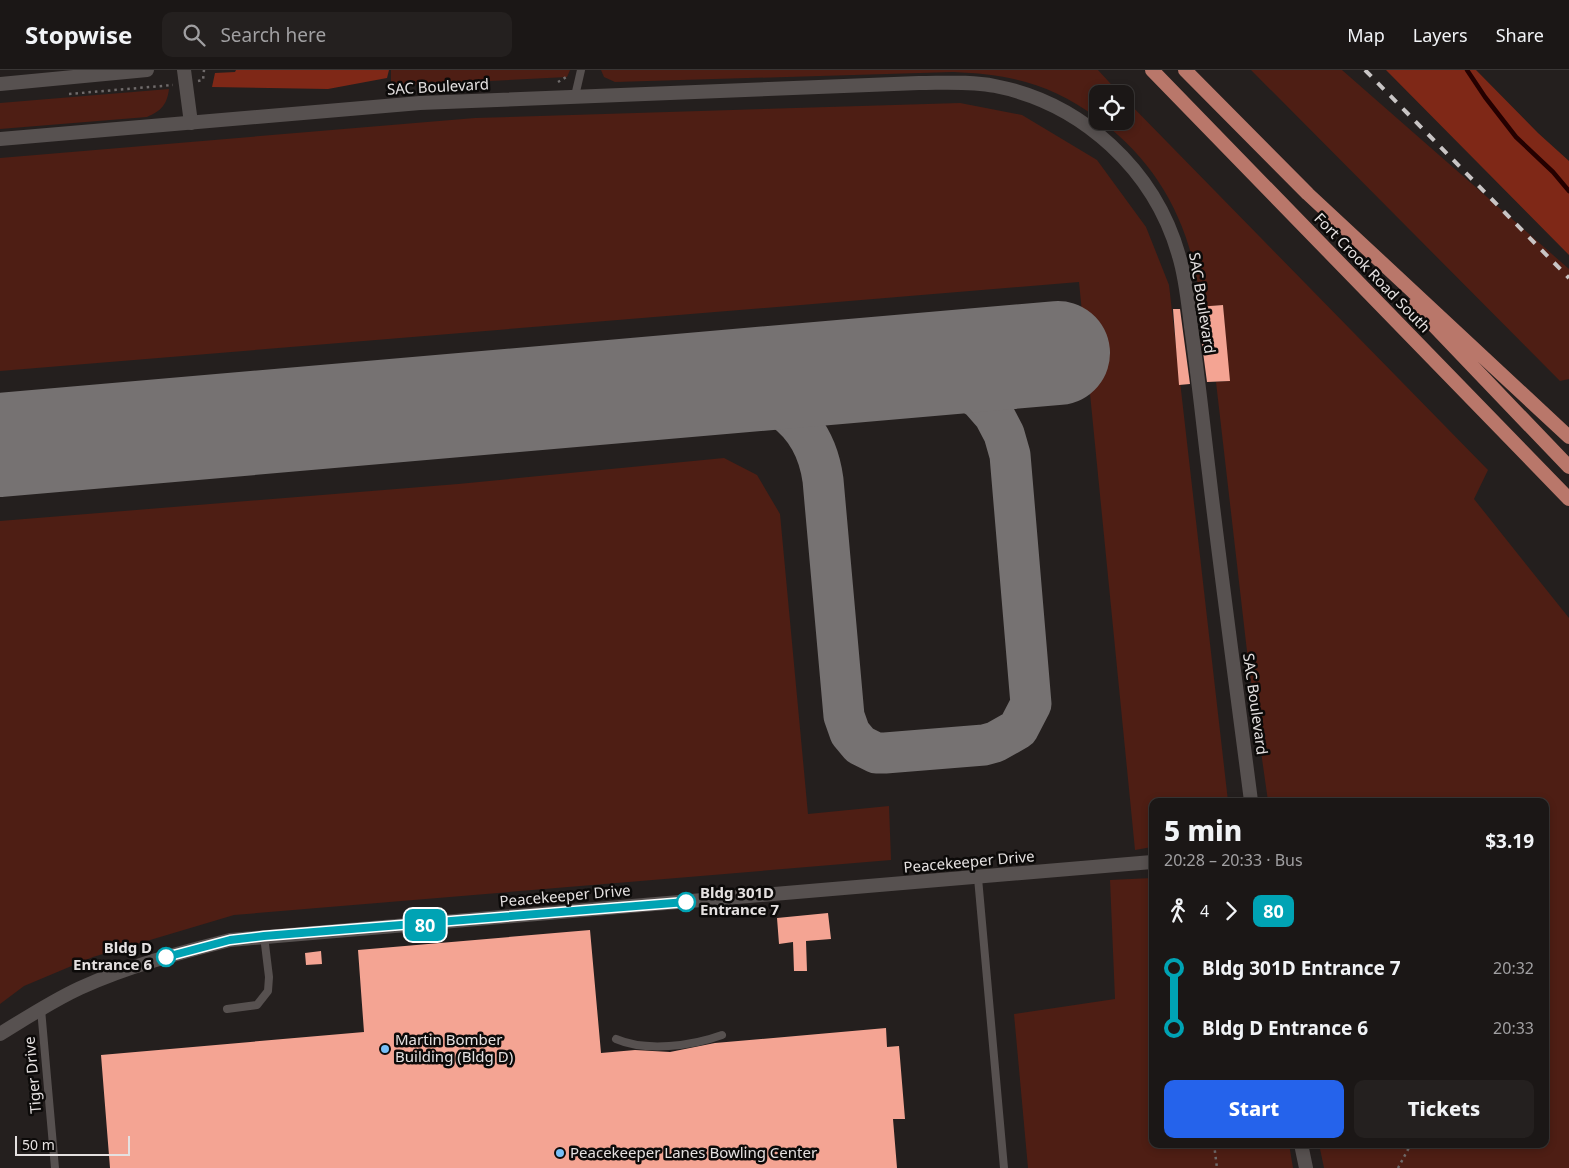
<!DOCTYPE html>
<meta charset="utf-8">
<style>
body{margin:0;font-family:"Noto Sans",sans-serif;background:#24201f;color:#f1f3f6;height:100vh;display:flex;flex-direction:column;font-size:19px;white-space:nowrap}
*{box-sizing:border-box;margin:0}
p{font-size:16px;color:#a09fa1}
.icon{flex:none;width:28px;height:28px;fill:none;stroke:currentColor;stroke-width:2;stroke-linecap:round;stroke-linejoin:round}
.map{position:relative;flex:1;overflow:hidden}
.panel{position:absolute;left:1149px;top:728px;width:400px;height:350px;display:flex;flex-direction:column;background:#1b1716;border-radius:10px;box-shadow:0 2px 8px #0003,0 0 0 1px #393635}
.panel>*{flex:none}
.badge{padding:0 10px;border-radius:8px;font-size:18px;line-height:32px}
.buttons{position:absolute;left:1089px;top:15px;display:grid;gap:10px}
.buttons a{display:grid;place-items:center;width:45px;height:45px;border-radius:10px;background:#1b1716;box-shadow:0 2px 8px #0003,0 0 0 1px #393635;font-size:25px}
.scale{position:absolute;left:15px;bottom:12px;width:115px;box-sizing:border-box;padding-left:5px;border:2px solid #e5e1e1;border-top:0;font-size:14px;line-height:18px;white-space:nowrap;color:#e5e1e1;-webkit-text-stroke:4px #0c0a09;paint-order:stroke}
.map>.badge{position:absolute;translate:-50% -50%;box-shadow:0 0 0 2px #fff}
.legs{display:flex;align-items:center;gap:8px;height:55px;padding:0 15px;font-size:16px}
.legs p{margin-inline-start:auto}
.head{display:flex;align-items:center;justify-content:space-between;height:85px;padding:0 15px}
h1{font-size:28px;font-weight:800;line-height:38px}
.button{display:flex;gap:10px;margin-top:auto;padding:10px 15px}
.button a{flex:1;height:58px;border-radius:10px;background:#2563eb;color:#fff;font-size:20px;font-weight:800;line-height:58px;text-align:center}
.button a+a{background:#24201f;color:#f1f3f6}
ul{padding:0 15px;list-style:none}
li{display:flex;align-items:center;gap:18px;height:60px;font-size:19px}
li i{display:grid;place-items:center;width:8px;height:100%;margin:0 6px;background:currentColor}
li i::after{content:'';width:12px;height:12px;margin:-6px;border:4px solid;border-radius:50%;background:#1b1716}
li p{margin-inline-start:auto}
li:first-child i{background:linear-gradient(#0000 50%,currentColor 0)}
li:last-child i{background:linear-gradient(currentColor 50%,#0000 0)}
header{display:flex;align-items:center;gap:30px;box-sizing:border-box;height:70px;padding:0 25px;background:#1b1716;border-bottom:1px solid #393635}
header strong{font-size:24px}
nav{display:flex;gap:28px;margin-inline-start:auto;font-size:18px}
.search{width:350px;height:45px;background:#24201f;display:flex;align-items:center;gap:12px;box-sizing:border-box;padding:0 18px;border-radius:10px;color:#a09fa1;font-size:19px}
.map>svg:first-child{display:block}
.green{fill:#4e1e14}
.forest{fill:#7f2817}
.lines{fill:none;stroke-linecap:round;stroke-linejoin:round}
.stream{stroke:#240000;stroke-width:4.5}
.taxiway{stroke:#767272;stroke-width:41}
.runway{stroke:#767272;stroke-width:104}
.building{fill:#f4a493}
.path{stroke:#6f6a6a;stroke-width:2.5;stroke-dasharray:2.5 4;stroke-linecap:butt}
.service{stroke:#575150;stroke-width:8}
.minor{stroke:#575150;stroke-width:14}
.tertiary{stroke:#575150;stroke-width:14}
.primary{stroke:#b9776a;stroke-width:14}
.rail{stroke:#c9c5c5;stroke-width:4;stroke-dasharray:9 9;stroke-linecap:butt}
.line-1-casing{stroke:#fff;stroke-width:11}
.line-1{stroke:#00a3b4;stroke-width:8}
.stop-1-dot{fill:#fff;stroke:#00a3b4;stroke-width:2.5}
.poi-dot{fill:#77bff7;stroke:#0c0a09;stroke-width:2}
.labels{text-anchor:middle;stroke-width:5;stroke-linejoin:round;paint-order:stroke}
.street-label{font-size:15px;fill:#e5e1e1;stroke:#0c0a09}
.stop-label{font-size:15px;font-weight:bold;fill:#e5e1e1;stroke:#0c0a09;text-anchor:start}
.poi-label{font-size:15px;fill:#e5e1e1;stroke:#0c0a09;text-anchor:start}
</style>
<header>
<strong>Stopwise</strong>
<div class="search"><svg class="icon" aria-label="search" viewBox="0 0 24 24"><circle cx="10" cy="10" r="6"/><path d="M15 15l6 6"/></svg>Search here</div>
<nav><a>Map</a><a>Layers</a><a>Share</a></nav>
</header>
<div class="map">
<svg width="1569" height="1098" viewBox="0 0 1569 1098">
<rect width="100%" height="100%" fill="#241f1e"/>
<!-- green -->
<path class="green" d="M391,0H570L567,7L391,16Z
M601,0H1098L1120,24H1098L1097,48C1052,14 1009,4 953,2L615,12L604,7Z
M1251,0H1342L1569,199V309L1560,311Z
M169,19C167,35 161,41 147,47L0,59V33Z
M1125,29L1488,400L1474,429L1569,548V1098H1324L1319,1074H1545V731H1268L1248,590L1216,312L1229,311L1223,235L1201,237C1193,161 1163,98 1101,51H1125Z
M960,33L1022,45L1097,90L1146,157L1169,215L1228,731H1152V777L1135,780L1079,212L0,301V88L475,48Z
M724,388L757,405L780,444L808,744L889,736L891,790L234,845L93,887L24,916L0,934V451L458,414Z
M1152,808V1074H1289L1293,1098H1028L1014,944L1115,929L1110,810Z"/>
<!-- forest -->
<path class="forest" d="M236,0H389L387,8L328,19L212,17L215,3L235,2Z
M1386,0H1476L1538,63L1569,91V185Z"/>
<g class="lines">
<!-- stream -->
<path class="stream" d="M1467,0L1485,27L1516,67L1553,102L1569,121"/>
<!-- taxiway -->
<path class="taxiway" d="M704,314C765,320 814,344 823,410L844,646L850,663L860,675L876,683H885L984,675L995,672L1018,659L1031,634L1010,385L1004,364L994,345L980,329L951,309L927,302L891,297"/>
<!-- runway -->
<path class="runway" d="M0,375L1058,283"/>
</g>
<!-- building -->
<path class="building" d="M1223,235L1230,311L1207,312L1197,237Z
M1173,239H1180L1190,314L1179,315Z
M828,843L831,869L806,871L807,901H794L793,872L779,874L777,848Z
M590,860L601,983L635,980L670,982L715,973L886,958L887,977L899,976L905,1049H893L897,1098H110L101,985L364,962L358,880Z
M321,881L322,894L306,895L305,883Z"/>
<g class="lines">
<!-- path -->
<path class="path" d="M198,11L203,10L204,0
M558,12L568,6
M69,24L173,15
M1214,1074L1217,1098
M1398,1098L1411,1074"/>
<!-- service -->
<path class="service" d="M575,26L581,0
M978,808L1004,1098
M41,939L55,1098
M227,939L257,935L268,921L269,907L264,866
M616,969C646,982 692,976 722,965"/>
<!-- minor -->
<path class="minor" d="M184,0L191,53
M0,14L147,0
M0,964C26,948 52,931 80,918C128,896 179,883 230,870L1152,792"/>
<!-- tertiary -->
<path class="tertiary" d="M0,69L420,33L919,13C944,13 970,11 995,16C1082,33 1155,100 1179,186C1186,209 1188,233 1191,257C1198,305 1203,354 1209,403C1222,513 1237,622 1251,731
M1301,1074L1306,1098"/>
<!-- primary -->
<path class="primary" d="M1152,0L1569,429
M1185,0L1308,124L1569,367
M1414,235L1569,397"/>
<!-- rail -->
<path class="rail" d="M1365,0L1569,208"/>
</g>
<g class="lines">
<defs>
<path id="line-1" d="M166,887L230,870L264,866L686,832"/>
</defs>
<!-- line-1 casing -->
<use href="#line-1" class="line-1-casing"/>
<!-- line-1 -->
<use href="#line-1" class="line-1"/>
</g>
<!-- markers -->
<g class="stop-1-dot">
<circle cx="686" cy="832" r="9"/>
<circle cx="166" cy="887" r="9"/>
</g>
<g class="poi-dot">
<circle cx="385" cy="979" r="5"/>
<circle cx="560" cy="1083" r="5"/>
</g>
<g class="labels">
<!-- street labels -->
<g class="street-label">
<text transform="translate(438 17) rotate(-3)" y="5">SAC Boulevard</text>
<text transform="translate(1372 203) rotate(46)" y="5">Fort Crook Road South</text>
<text transform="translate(1202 233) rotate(81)" y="5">SAC Boulevard</text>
<text transform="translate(1255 634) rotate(82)" y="5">SAC Boulevard</text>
<text transform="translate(969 792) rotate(-5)" y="5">Peacekeeper Drive</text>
<text transform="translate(565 826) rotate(-5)" y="5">Peacekeeper Drive</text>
<text transform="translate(33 1005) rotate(-95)" y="5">Tiger Drive</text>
</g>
<!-- stop labels -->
<g class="stop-label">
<text x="700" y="828">Bldg 301D<tspan x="700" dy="17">Entrance 7</tspan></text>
<text x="152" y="883" text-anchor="end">Bldg D<tspan x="152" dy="17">Entrance 6</tspan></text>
</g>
<!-- poi labels -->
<g class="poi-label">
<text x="395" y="975">Martin Bomber<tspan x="395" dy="17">Building (Bldg D)</tspan></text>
<text x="570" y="1088">Peacekeeper Lanes Bowling Center</text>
</g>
</g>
</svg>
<div class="buttons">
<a><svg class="icon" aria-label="locate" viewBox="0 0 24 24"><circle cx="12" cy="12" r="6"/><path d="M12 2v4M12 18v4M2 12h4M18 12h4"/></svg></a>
</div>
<div class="scale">50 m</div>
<b class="badge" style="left:425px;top:855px;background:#00a3b4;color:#fff">80</b>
<section class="panel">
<div class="head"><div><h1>5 min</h1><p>20:28 – 20:33 · Bus</p></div><b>$3.19</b></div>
<div class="legs"><svg class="icon" aria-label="walk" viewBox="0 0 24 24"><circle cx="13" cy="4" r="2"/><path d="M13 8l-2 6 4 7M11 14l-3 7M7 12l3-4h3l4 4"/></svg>4<svg class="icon" aria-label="forward" viewBox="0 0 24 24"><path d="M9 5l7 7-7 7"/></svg><b class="badge" style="background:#00a3b4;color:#fff">80</b></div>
<ul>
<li><i style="color:#00a3b4"></i><b>Bldg 301D Entrance 7</b><p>20:32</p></li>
<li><i style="color:#00a3b4"></i><b>Bldg D Entrance 6</b><p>20:33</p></li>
</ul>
<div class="button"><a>Start</a><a>Tickets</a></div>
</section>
</div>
